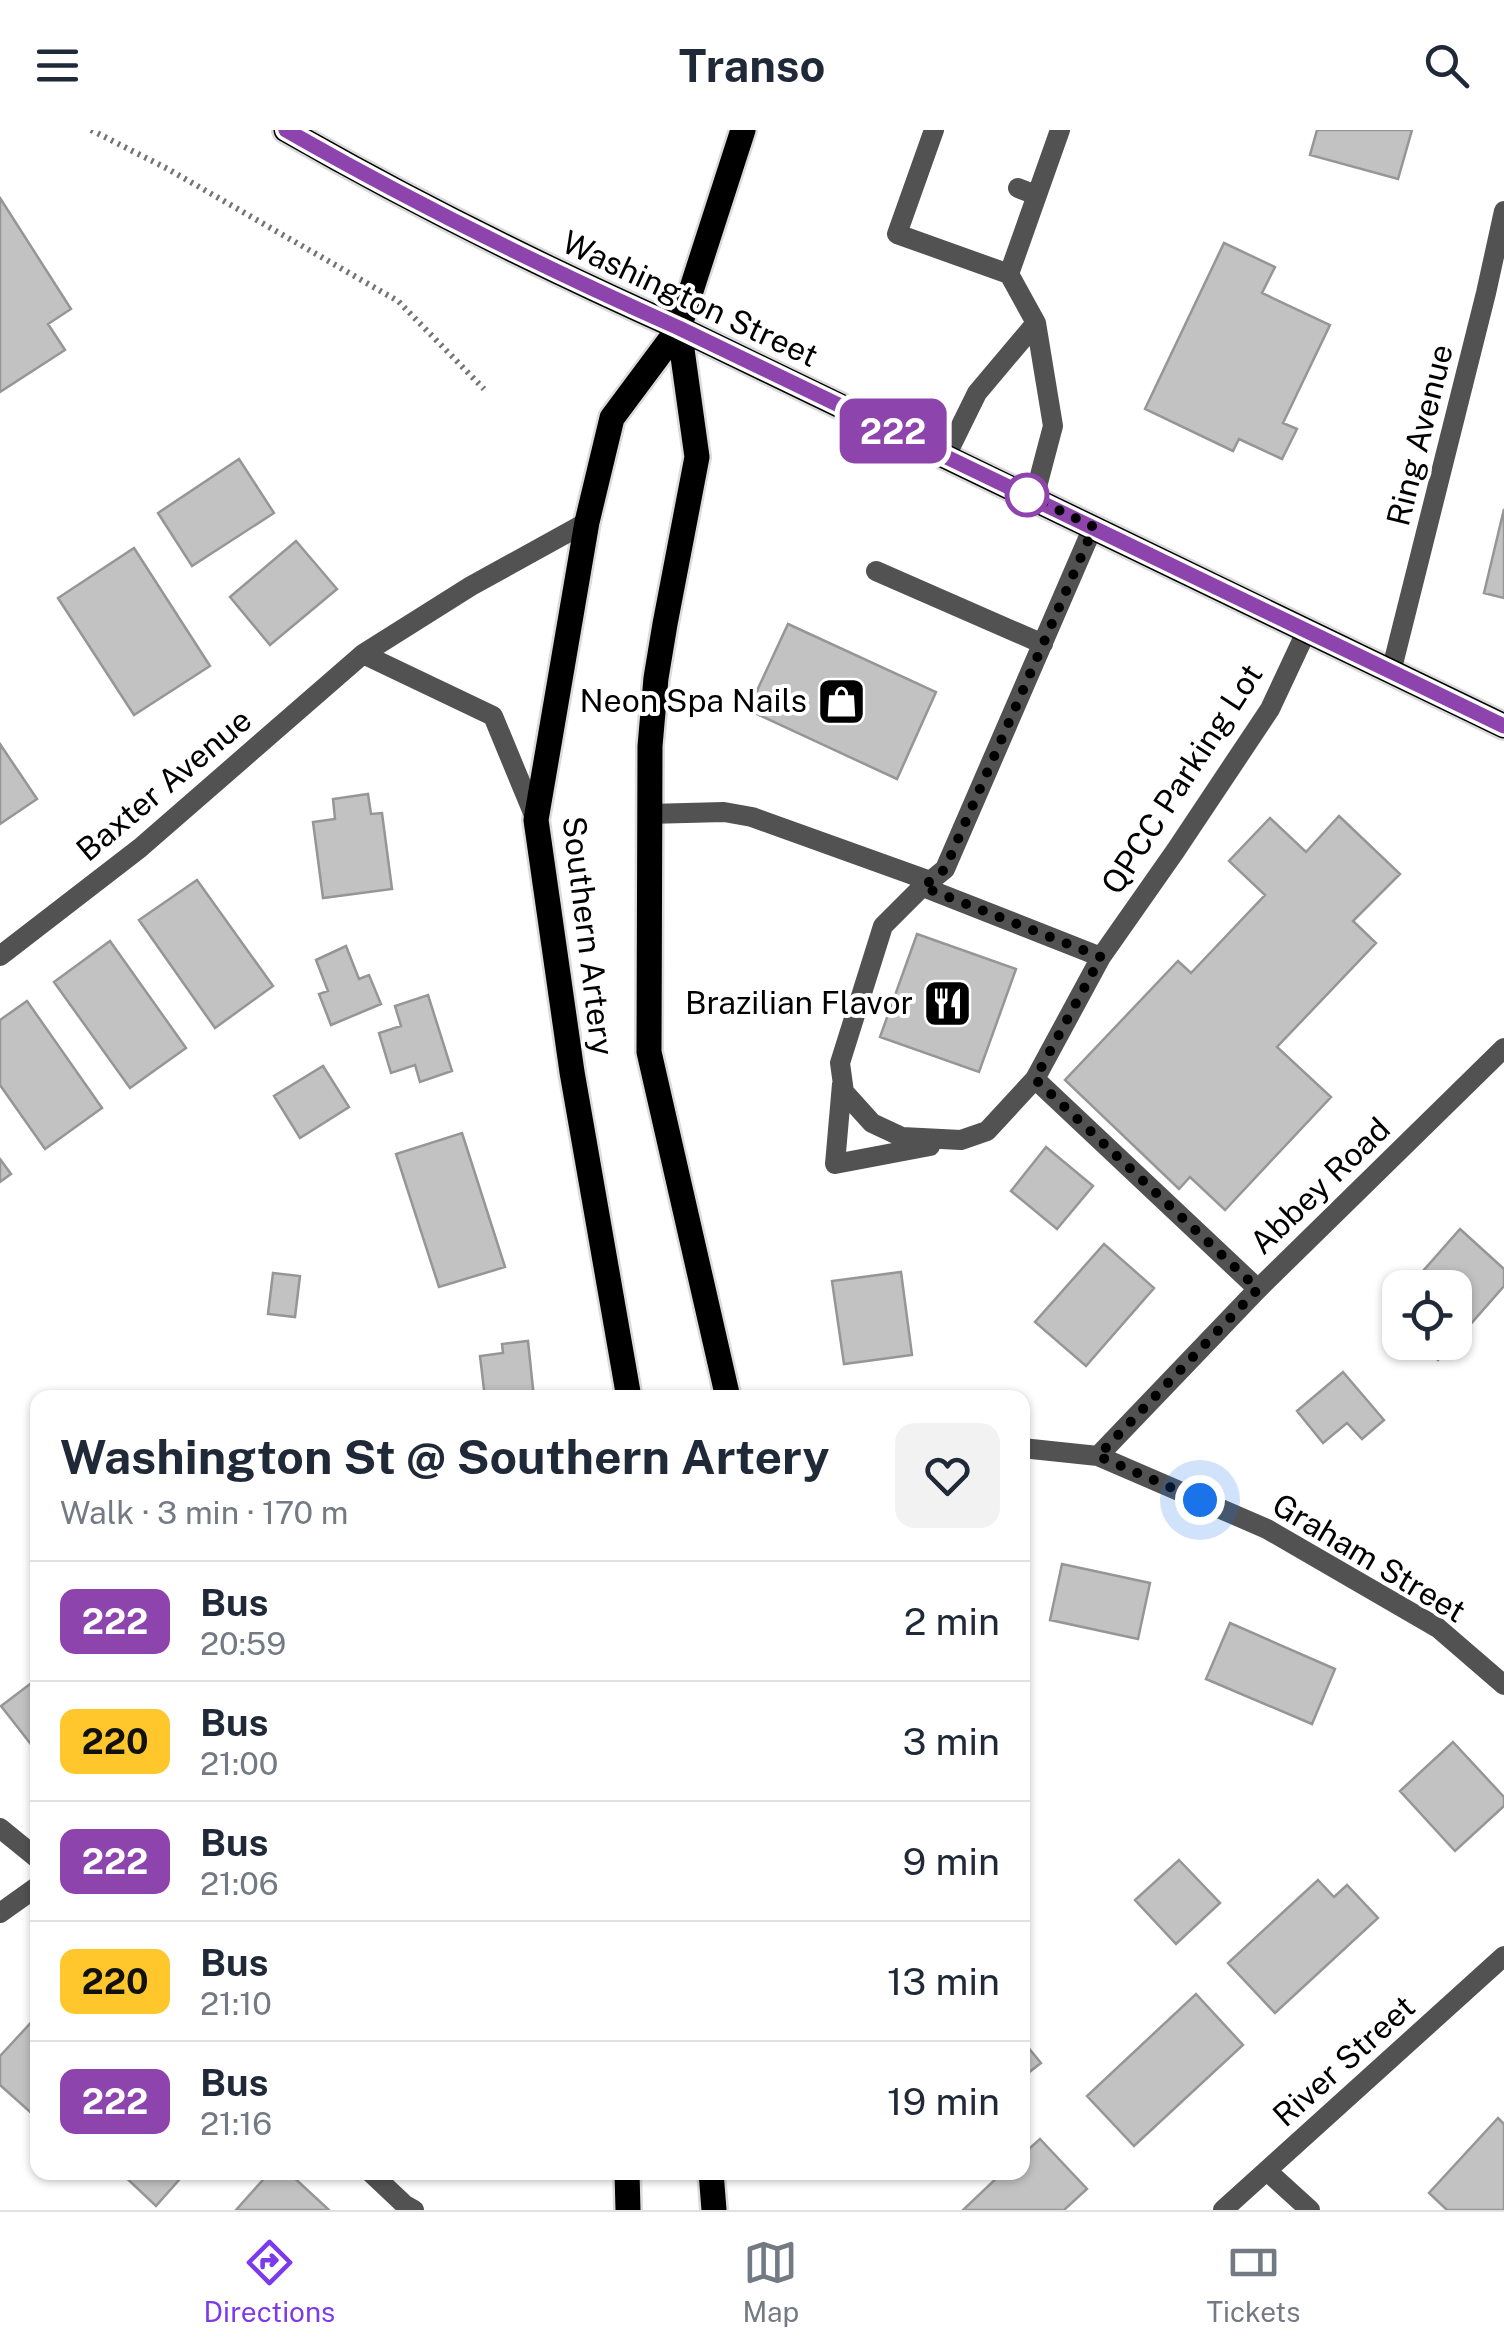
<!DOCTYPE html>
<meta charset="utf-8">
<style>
body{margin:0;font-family:"Public Sans",sans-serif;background:#f2f2f3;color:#1f2937;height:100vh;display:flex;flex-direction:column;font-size:38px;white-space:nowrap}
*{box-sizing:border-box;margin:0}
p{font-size:32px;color:#747a83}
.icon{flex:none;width:55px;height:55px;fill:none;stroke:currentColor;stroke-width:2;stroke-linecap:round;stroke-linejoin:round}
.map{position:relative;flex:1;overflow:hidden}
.sheet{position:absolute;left:30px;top:1260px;width:1000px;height:790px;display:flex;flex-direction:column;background:#fff;border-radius:20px;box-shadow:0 2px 8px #0004}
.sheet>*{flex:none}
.badge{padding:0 20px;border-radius:15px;font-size:35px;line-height:65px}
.tools{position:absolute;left:1382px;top:1140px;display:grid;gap:20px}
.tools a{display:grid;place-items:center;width:90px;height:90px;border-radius:20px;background:#fff;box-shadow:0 2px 8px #0004;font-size:50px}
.you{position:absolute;width:50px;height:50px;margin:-25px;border:8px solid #fff;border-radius:50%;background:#1a73e8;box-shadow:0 0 0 15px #1a73e833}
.map>.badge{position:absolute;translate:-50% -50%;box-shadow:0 0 0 5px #fff}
.round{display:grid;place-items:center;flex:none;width:105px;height:105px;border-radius:20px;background:#f2f2f3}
.head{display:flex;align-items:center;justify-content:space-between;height:170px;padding:0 30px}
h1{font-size:48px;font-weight:700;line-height:75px}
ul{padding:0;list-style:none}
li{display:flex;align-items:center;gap:30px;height:120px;padding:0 30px;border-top:2px solid #e0e1e3}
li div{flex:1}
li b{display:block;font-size:38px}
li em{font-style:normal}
li .badge{min-width:110px;font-weight:700;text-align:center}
header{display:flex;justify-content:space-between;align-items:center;height:130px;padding:0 30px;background:#fff;font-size:45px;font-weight:700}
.dock{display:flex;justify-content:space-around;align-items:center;height:140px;border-top:2px solid #e0e1e3;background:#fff;font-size:28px;color:#747a83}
.dock a{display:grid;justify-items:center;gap:5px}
.dock .active{color:#7c3aed}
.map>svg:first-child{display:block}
.building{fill:#c2c2c2;stroke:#969696;stroke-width:2.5}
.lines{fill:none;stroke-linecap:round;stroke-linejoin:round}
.primary-casing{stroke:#dbdbdb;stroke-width:30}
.path{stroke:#747474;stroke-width:6;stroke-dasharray:2.5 5;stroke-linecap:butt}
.lane{stroke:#525252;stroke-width:20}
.street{stroke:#525252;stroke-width:20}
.primary{stroke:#000;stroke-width:25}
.line-casing{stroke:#fff;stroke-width:22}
.line{stroke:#8e44ad;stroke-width:15}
.walk{stroke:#000;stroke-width:10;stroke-dasharray:0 18}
.stop-dot{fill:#fff;stroke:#8e44ad;stroke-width:5}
.labels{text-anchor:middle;stroke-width:8;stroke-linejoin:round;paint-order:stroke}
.street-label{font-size:32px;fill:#000;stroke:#fff}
.poi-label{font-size:32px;fill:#000;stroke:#fff;text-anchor:end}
</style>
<header><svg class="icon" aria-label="menu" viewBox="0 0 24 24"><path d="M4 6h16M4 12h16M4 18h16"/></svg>Transo<svg class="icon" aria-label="search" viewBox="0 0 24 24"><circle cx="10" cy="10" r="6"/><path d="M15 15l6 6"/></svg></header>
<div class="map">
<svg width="1504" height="2080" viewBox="0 0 1504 2080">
<rect width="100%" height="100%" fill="#fff"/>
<!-- building -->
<path class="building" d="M1317,0H1412L1398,49L1310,25Z
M0,68L71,179L48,194L65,220L0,262Z
M1224,113L1275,137L1262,163L1330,195L1283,293L1297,299L1282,329L1239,309L1233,321L1145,279Z
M239,329L274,383L192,436L158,383Z
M1504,379V468L1484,463Z
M296,411L337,459L270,515L230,467Z
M134,418L210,536L134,585L58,468Z
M788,494L936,562L897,649L748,580Z
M0,614L37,669L0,694Z
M368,664L371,684L382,683L392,759L323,768L313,692L335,689L333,669Z
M1339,686L1400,744L1353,791L1376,813L1277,917L1331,967L1225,1080L1190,1047L1179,1059L1065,950L1178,831L1191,843L1265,765L1229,731L1270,688L1306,722Z
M197,750L273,856L215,898L139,790Z
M917,804L1016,839L979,942L880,907Z
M110,811L186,918L130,958L54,852Z
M346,816L359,849L369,845L381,874L331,895L319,864L328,861L316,830Z
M428,865L452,941L420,952L415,935L391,943L379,903L401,896L395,876Z
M27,871L102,978L45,1019L0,955V890Z
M323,936L349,977L300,1008L274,966Z
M462,1003L505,1137L439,1157L396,1024Z
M1046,1017L1093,1056L1057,1099L1011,1061Z
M0,1029L11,1044L0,1052Z
M1460,1099L1504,1139V1156L1455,1212V1158H1408Z
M1104,1114L1154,1158L1086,1236L1035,1192Z
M901,1142L912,1225L844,1234L832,1151Z
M273,1143L300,1146L295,1187L268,1184Z
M1400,1167V1197L1385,1184Z
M528,1211L534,1268H485L480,1226L503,1223L502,1214Z
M1418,1212H1454L1438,1230Z
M1343,1242L1384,1290L1362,1309L1347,1293L1323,1313L1297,1281Z
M1062,1434L1150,1453L1138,1509L1050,1490Z
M1230,1493L1335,1539L1312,1594L1206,1549Z
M38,1548V1622H37L1,1576Z
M1453,1612L1504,1667V1676L1455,1721L1400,1661Z
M1179,1730L1220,1773L1176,1814L1135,1770Z
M1318,1750L1334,1767L1347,1755L1378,1788L1275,1883L1228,1833Z
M1196,1864L1243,1915L1134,2016L1087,1966Z
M38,1885V1989L0,1955V1926Z
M1022,1910L1041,1933L1023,1947H1022Z
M1498,1988L1504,1994V2080H1447L1429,2063Z
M1040,2009L1087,2059L1064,2080H963L1003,2042H1022V2025Z
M120,2042H186L156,2076Z
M270,2042H288L329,2080H236Z"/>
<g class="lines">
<defs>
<path id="primary" d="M286,0C413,73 545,138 679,198L1504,596
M679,198L697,327L665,494L656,548L650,616L649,922L728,1268
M629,1268L572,942L536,690L587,392L612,288L679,198L743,0
M627,2042L628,2080
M711,2042L714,2080"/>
</defs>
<!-- primary casing -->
<use href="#primary" class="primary-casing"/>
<!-- path -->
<path class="path" d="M91,0L168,39L398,171L484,259"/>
<!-- lane -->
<path class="lane" d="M934,0L897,104L1009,144L1036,193L1053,296L1034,368
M1018,58L1036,65
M1009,144L1060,0
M946,326L977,263L1036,193
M1093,397L945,739L918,761L883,796L840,933L844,962L872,993L902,1007L961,1010L987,1001L1035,949L1101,827L1176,720L1270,579L1307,500
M876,441L1043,514
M648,684L724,682L752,687L930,751
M923,757L1101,827
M1035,949L1258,1159
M842,954L835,1034L930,1016"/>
<!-- street -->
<path class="street" d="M363,524L493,586L536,690
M1391,542L1486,163L1504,81
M0,826L140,718L363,524L471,456L587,392
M1022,1318L1098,1326L1267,1399L1438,1498L1504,1555
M1098,1326L1258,1159L1504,918
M0,1698L38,1729
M0,1783L38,1756
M1267,2041L1310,2080
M370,2042L405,2075L414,2080
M1223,2080L1504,1826"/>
<!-- primary -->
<use href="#primary" class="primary"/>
</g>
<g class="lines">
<defs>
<path id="line" d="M286,0C413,73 545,138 679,198L1504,596"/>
</defs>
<!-- line casing -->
<use href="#line" class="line-casing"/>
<!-- line -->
<use href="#line" class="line"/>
<!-- walk -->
<path class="walk" d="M1027,365L1094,397L945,739L923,757L1101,827L1035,949L1258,1159L1098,1326L1200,1370"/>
</g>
<!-- icons -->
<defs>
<symbol id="shop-square" viewBox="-11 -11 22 22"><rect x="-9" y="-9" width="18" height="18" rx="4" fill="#000" stroke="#fff"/><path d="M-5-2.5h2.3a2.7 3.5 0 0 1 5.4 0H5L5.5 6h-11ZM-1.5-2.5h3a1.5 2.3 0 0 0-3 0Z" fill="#fff"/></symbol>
<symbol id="restaurant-square" viewBox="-11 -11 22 22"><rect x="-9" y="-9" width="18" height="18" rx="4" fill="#000" stroke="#fff"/><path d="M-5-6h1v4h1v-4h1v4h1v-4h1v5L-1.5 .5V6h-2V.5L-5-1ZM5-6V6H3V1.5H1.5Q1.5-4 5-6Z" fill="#fff"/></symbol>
</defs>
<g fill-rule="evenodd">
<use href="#shop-square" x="814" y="544" width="55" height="55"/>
<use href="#restaurant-square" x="920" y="846" width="55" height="55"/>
</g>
<!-- markers -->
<circle class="stop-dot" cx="1027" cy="365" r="20"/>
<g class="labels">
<!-- street labels -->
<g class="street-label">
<text transform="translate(690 169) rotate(25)" y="11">Washington Street</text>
<text transform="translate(1420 305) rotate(-76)" y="11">Ring Avenue</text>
<text transform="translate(1182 649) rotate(-57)" y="11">QPCC Parking Lot</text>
<text transform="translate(164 655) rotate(-40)" y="11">Baxter Avenue</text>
<text transform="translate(588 806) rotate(83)" y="11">Southern Artery</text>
<text transform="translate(1320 1056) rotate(-44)" y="11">Abbey Road</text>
<text transform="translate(1369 1428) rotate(31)" y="11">Graham Street</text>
<text transform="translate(1344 1931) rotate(-42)" y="11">River Street</text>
</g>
<!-- poi labels -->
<g class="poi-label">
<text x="807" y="582">Neon Spa Nails</text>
<text x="913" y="884">Brazilian Flavor</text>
</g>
</g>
</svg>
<div class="tools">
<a><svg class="icon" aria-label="locate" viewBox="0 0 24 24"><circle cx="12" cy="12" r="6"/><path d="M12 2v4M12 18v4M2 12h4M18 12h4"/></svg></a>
</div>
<div class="you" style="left:1200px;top:1370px"></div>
<b class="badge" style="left:893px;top:301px;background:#8e44ad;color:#fff">222</b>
<section class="sheet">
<div class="head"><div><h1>Washington St @ Southern Artery</h1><p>Walk · 3 min · 170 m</p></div><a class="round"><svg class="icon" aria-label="heart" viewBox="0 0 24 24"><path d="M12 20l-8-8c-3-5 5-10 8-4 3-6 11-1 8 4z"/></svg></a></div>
<ul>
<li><span class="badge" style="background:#8e44ad;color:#fff">222</span><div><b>Bus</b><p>20:59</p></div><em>2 min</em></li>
<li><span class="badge" style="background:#ffc72c;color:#111">220</span><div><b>Bus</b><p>21:00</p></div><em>3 min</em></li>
<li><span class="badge" style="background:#8e44ad;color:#fff">222</span><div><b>Bus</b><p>21:06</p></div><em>9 min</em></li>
<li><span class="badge" style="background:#ffc72c;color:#111">220</span><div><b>Bus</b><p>21:10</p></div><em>13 min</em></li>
<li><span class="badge" style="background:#8e44ad;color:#fff">222</span><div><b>Bus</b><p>21:16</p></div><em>19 min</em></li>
</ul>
</section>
</div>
<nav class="dock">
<a class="active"><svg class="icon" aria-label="directions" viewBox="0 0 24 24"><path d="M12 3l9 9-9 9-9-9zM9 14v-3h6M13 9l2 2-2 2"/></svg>Directions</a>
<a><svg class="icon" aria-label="map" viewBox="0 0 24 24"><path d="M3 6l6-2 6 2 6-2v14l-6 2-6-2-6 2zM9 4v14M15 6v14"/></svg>Map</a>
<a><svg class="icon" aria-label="tickets" viewBox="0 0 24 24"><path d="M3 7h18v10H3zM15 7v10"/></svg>Tickets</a>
</nav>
